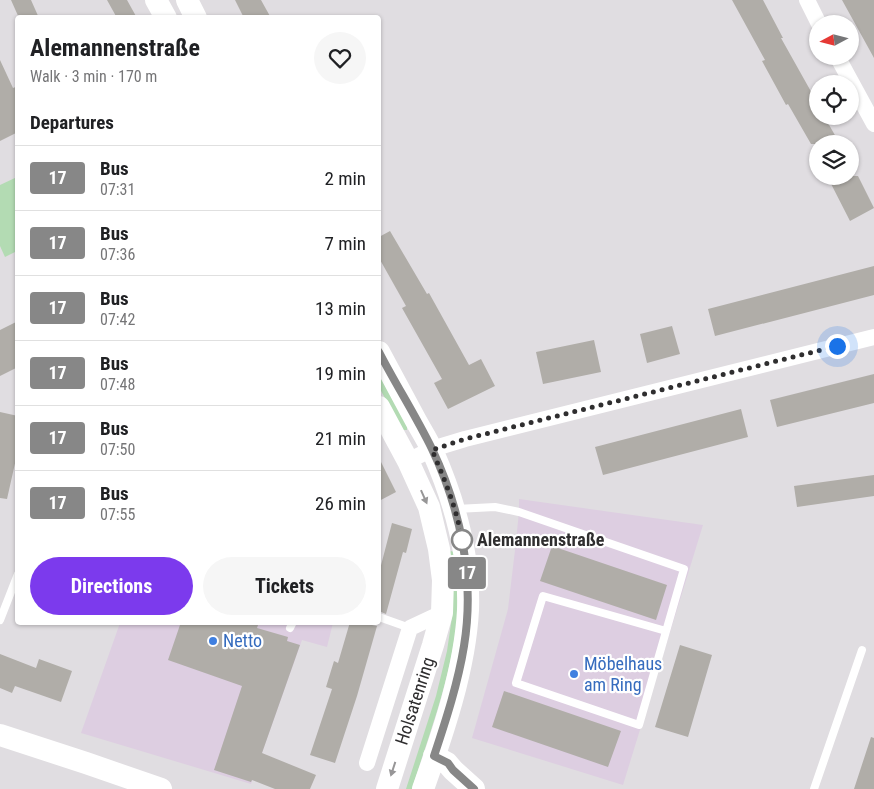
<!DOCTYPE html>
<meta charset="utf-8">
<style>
body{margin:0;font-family:"Roboto Condensed",sans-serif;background:#f6f6f6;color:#202124;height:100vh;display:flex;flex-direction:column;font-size:19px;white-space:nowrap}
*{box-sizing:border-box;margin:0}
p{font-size:16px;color:#757577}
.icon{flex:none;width:28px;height:28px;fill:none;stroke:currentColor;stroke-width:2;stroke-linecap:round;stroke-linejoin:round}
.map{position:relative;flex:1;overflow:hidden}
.panel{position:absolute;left:15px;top:15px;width:366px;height:610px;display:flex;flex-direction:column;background:#fff;border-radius:5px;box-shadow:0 1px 4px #0004}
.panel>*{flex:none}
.badge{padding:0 10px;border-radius:4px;font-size:18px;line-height:32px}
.needle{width:32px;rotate:263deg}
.fabs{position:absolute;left:809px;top:15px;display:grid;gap:10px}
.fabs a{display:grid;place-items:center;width:50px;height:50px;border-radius:50%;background:#fff;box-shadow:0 1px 4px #0004;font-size:25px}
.you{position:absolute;width:25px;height:25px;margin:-12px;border:4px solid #fff;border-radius:50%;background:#1a73e8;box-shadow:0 0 0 8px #1a73e833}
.map>.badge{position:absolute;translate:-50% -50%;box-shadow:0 0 0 2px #fff}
h2{padding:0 15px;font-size:19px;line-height:45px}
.round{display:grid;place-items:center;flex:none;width:52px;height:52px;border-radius:26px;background:#f6f6f6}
.summary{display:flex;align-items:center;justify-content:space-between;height:85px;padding:0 15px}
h1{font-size:24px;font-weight:700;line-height:38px}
.primary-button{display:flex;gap:10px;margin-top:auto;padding:10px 15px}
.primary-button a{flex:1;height:58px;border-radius:30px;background:#7c3aed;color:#fff;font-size:20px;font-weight:700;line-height:58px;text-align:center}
.primary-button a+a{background:#f6f6f6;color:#202124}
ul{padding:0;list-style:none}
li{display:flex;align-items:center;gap:15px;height:65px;padding:0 15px;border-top:1px solid #e0e0e0}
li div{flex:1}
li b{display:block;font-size:19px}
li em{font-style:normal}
li .badge{min-width:55px;font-weight:700;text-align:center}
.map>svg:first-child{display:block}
.commercial{fill:#ddcee1}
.green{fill:#b3dbb3}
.building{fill:#b0ada8}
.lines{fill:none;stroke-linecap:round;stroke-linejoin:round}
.service{stroke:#fff;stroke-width:8}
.minor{stroke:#fff;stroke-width:16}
.secondary{stroke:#fff;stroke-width:22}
.oneway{fill:#979697}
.line-casing{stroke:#fff;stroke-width:11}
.line{stroke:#878787;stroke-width:8}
.walk{stroke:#2f2e2f;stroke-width:5;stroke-dasharray:0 9}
.stop-dot{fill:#fff;stroke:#878787;stroke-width:2.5}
.shop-dot{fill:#3f7fe0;stroke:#fff;stroke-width:2}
.labels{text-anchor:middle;stroke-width:4.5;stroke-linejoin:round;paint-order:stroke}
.stop-label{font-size:18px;font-weight:bold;fill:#2f2e2f;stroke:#fff;text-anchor:start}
.shop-label{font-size:18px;fill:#366cbe;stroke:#fff;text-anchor:start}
.street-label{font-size:18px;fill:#2f2e2f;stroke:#fff}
</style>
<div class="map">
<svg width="874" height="789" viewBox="0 0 874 789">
<rect width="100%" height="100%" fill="#e0dde1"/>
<!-- commercial -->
<path class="commercial" d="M519,499L703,525L623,785L472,738L508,609L515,550L519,512Z
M120,623H333L327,647L302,640L251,784L81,733Z"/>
<!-- green -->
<path class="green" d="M17,177V251L5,257L0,246V185Z
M379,374L407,426V430H402L379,387Z
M451,551L454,552V553C456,575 459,597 457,618C452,676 429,734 412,789H406L436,696L447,651L452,617L450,552Z"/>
<!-- building -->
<path class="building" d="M11,0H31L39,18H19Z
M107,0H127L137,18H117Z
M235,0H261L271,18H244Z
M732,0H763L783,38H781L818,104V116H824L840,144H811L788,104L786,105L762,61L765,60Z
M842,0H874V58Z
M0,60L13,88L18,86V132L0,141Z
M827,176H858L874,208L850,221Z
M390,231L427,294L429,293L469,365L481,359L495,386L448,409L434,383L442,379L402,308L406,306L379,258V237Z
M874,266V295L715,336L708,309Z
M18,321V367L0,376V330Z
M672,326L680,354L647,363L640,334Z
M594,340L601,372L543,384L536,352Z
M874,374V403L777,427L770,400Z
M741,409L748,437L603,475L595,447Z
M0,412L18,416V450L7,499L0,498Z
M379,458L396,492L379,501Z
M874,475V496L797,507L794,486Z
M392,523L412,529L406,553L403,552L386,614L379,611V573Z
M552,546L667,585L656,620L540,581Z
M181,622H259L257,628L288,637L287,641L300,645L262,753L316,775L310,789H275L252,780L251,782L214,770L242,686L168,660Z
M350,622H373L372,625L377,626L357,696L335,763L310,755L332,689L326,687L334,661L338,663Z
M680,645L712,655L688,737L655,727Z
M0,654L36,668L39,659L72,671L61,702L15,686L12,693L0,688Z
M504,691L621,731L608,767L492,727Z
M871,737L874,738V789H854Z"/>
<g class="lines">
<!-- service -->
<path class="service" d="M456,509L495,507L519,512L684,569L639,725L516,683L543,596L666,631
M379,617L410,628
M0,620L18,574
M290,628L293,622
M814,789L862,650"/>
<!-- minor -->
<path class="minor" d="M807,0L819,24
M837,56L874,124
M408,461L432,449L465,439L874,337
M367,763L410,628L442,613"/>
<!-- secondary -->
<path class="secondary" d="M156,0L166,18
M187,0L196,18
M379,352C391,374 403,397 415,419C421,430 428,441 433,452C455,502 470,555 468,610C465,669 443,733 423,789
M379,407L408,461L429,507L439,549L443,580L442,613L433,645L387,789
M0,735L86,763L161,789
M434,756L447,763L453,770L474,789"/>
</g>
<!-- one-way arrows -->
<defs><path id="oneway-solid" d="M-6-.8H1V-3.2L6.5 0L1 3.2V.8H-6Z" transform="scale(1.25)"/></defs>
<g class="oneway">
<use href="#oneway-solid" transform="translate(424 497) rotate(66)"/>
<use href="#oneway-solid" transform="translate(393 769) rotate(108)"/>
</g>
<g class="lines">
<defs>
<path id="line" d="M379,352C396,385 416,416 432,449C461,510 475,579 464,646C458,683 446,720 434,756L448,763L453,770L474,789"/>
</defs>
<!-- line casing -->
<use href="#line" class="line-casing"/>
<!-- line -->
<use href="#line" class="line"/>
<!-- walk -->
<path class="walk" d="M462,540C457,509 444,478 432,450L465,439L837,346"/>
</g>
<!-- markers -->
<circle class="stop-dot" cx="462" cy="540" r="10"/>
<g class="shop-dot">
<circle cx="213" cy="641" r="5"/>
<circle cx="574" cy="674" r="5"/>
</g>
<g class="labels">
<!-- stop labels -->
<g class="stop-label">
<text x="477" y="546">Alemannenstraße</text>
</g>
<!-- shop labels -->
<g class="shop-label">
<text x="223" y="647">Netto</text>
<text x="584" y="670">Möbelhaus<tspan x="584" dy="21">am Ring</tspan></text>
</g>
<!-- street labels -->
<g class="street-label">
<text transform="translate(415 701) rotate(-72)" y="6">Holsatenring</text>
</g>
</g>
</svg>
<div class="fabs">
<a><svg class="needle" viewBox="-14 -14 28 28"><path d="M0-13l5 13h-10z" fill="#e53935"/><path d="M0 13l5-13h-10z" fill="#757577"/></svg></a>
<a><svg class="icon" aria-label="locate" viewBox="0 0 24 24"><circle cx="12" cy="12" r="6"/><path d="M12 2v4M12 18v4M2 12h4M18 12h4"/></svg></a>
<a><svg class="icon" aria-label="layers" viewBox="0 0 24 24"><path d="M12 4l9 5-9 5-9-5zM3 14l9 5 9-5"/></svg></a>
</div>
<div class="you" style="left:837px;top:346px"></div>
<b class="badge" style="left:467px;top:573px;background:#878787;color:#fff">17</b>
<section class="panel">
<div class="summary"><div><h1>Alemannenstraße</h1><p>Walk · 3 min · 170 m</p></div><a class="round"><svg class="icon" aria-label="heart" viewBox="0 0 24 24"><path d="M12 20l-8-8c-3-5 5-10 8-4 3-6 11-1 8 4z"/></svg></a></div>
<h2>Departures</h2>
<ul>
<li><span class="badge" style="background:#878787;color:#fff">17</span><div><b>Bus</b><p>07:31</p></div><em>2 min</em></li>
<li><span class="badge" style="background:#878787;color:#fff">17</span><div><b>Bus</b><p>07:36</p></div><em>7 min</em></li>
<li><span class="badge" style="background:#878787;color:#fff">17</span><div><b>Bus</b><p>07:42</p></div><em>13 min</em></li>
<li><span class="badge" style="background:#878787;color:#fff">17</span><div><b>Bus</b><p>07:48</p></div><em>19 min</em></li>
<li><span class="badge" style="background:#878787;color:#fff">17</span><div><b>Bus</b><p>07:50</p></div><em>21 min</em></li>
<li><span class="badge" style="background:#878787;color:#fff">17</span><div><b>Bus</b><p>07:55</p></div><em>26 min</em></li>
</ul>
<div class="primary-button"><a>Directions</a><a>Tickets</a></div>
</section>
</div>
